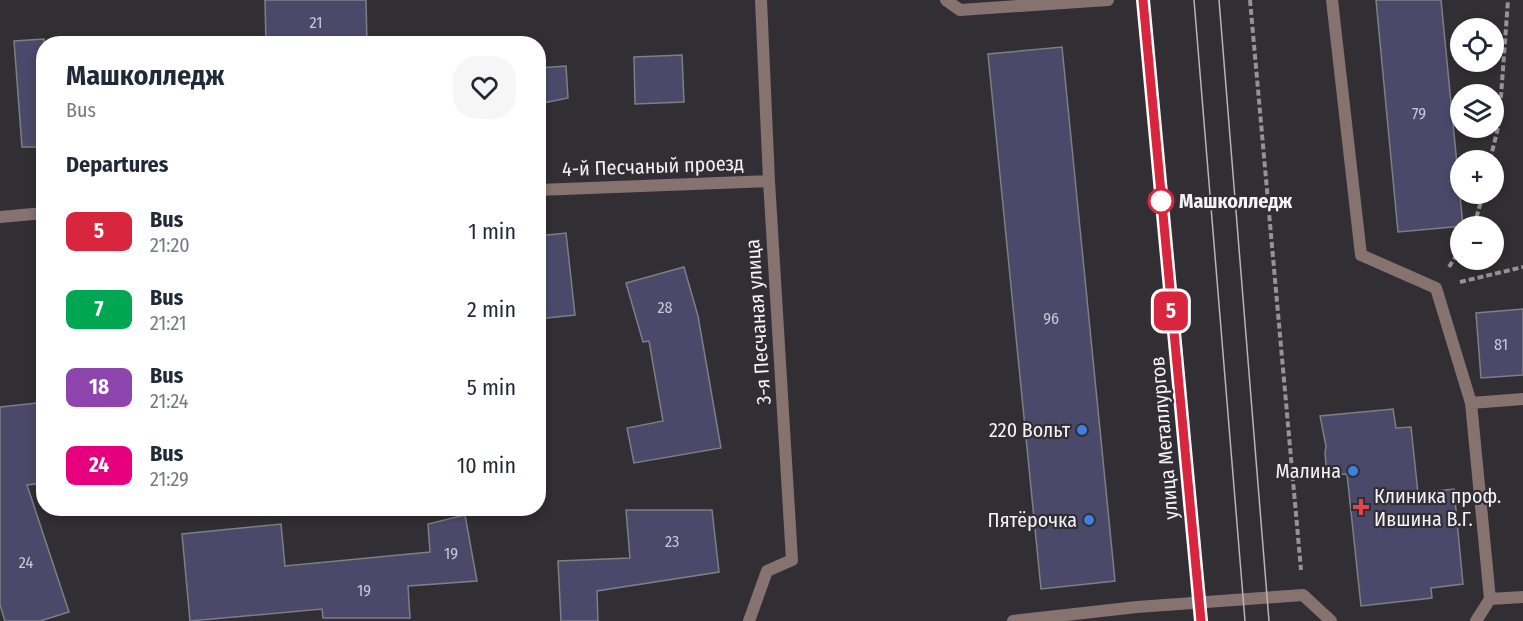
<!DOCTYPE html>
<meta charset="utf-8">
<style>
body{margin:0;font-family:"Fira Sans Condensed",sans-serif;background:#f6f6f7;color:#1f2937;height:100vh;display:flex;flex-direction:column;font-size:22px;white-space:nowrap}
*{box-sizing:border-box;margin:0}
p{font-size:20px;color:#747a83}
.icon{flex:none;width:33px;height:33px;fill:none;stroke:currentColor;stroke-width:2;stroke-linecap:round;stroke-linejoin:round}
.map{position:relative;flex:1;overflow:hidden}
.side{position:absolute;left:36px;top:36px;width:510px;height:480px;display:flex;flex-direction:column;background:#fff;border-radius:24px;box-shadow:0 3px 9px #0003}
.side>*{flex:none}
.badge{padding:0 12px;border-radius:9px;font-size:21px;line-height:39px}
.buttons{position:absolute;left:1450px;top:18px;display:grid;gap:12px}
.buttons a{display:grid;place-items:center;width:54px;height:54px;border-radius:50%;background:#fff;box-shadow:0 3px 9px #0003;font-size:30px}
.map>.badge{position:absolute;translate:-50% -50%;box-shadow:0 0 0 3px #fff}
h2{padding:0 30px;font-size:22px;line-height:54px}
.round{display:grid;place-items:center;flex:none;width:63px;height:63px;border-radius:24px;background:#f6f6f7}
.headline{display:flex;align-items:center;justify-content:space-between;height:102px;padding:0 30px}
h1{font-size:28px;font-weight:700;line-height:45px}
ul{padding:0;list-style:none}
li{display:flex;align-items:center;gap:18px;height:78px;padding:0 30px}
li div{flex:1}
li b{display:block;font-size:22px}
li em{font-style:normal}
li .badge{min-width:66px;font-weight:700;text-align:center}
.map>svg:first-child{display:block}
.building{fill:#4a496a;stroke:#7e7e85;stroke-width:1.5}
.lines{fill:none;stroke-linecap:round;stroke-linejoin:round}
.path{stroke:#959397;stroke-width:4;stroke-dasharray:6 3;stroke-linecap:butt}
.lane{stroke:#86726f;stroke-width:12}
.street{stroke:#86726f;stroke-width:12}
.secondary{stroke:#b69793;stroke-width:12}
.tram{stroke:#b7b5b9;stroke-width:1.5}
.line-casing{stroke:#fff;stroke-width:14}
.line{stroke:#d7263d;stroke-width:9}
.stop-dot{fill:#fff;stroke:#d7263d;stroke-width:3}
.shop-dot{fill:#3f7fe0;stroke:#322f34;stroke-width:2}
.health-dot{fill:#e0444e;stroke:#322f34;stroke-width:2}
.labels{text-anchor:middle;stroke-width:4.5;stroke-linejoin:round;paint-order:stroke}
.number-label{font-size:16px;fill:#cac8d4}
.street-label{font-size:20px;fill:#f5f3f7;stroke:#322f34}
.stop-label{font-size:20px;font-weight:bold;fill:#f5f3f7;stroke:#322f34;text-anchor:start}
.poi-label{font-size:20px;fill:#f5f3f7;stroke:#322f34;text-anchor:end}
</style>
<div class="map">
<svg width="1523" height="621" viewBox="0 0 1523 621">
<rect width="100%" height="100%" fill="#322f34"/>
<!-- building -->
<path class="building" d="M265,0H366L367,44H266Z
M1376,0H1441L1463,226L1398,232Z
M44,39V147H22L14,41Z
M1062,47L1115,581L1041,589L988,54Z
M682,55L684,102L635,104L634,57Z
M566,66L568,98L538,104V68Z
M566,233L575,315L538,319V236Z
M684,267L698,316L721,448L634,463L627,428L663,421L649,341L643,342L626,283Z
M1523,309V375L1481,378L1476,313Z
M37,403L44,454V483L27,485L69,612L40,621H5L0,605V407Z
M1393,409L1396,428L1411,427L1418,493L1454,489L1463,584L1431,588L1432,598L1361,606L1347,474L1327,475L1325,453L1326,446L1320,416Z
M626,510H712L719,572L597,591L598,621H561L558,561L630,558Z
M465,515L477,581L408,586L410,618H323L322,609L190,621L182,534L281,524L285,566L430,552L428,524Z"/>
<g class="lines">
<!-- path -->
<path class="path" d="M1250,0L1301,570
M1490,160L1499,124L1508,0
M1474,226L1483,194
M1449,267L1461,248
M1460,282L1523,267"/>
<!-- lane -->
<path class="lane" d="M946,0L960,10L1108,0
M1332,0L1361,255L1436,288L1471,403L1490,599
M1471,403L1523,399
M1013,621L1137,607L1303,595L1331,621
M1476,621L1490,599L1523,597"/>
<!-- street -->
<path class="street" d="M538,190L769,181
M0,217L44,213
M749,621L767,571L792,560L769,181L761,0"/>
<!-- secondary -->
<path class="secondary" d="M1143,0L1201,621"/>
<!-- tram -->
<path class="tram" d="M1194,0L1245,621
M1219,0L1269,621"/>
</g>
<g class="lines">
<defs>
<path id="line" d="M1143,0L1201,621"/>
</defs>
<!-- line casing -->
<use href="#line" class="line-casing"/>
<!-- line -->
<use href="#line" class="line"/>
</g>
<!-- markers -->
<circle class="stop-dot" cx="1161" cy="201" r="12"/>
<g class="shop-dot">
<circle cx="1082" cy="430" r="6"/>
<circle cx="1353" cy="471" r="6"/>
<circle cx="1089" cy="520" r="6"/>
</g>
<path class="health-dot" d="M1358 498h6v6h6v6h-6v6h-6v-6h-6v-6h6z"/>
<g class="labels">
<!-- number labels -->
<g class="number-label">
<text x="316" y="28">21</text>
<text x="1419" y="119">79</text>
<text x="665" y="313">28</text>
<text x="1051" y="324">96</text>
<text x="1501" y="350">81</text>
<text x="672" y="547">23</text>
<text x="451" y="559">19</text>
<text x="26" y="568">24</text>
<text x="364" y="596">19</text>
</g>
<!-- street labels -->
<g class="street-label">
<text transform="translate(653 166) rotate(-2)" y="7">4-й Песчаный проезд</text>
<text transform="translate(758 322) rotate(-94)" y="7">3-я Песчаная улица</text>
<text transform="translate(1164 438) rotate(-95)" y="7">улица Металлургов</text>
</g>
<!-- stop labels -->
<g class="stop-label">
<text x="1179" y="208">Машколледж</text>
</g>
<!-- poi labels -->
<g class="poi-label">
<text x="1070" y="437">220 Вольт</text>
<text x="1341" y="478">Малина</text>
<text x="1374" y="503" text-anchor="start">Клиника проф.<tspan x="1374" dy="23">Ившина В.Г.</tspan></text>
<text x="1077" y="527">Пятёрочка</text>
</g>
</g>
</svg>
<div class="buttons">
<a><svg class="icon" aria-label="locate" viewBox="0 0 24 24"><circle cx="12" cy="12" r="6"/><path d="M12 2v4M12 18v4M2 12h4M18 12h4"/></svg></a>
<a><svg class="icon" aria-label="layers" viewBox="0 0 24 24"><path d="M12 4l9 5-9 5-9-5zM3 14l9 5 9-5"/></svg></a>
<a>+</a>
<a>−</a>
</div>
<b class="badge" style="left:1171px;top:311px;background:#d7263d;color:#fff">5</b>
<section class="side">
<div class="headline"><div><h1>Машколледж</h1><p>Bus</p></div><a class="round"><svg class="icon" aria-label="heart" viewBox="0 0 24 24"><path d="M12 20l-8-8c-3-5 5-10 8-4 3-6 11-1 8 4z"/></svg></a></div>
<h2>Departures</h2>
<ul>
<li><span class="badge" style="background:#d7263d;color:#fff">5</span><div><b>Bus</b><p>21:20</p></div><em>1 min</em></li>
<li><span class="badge" style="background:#00a651;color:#fff">7</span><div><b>Bus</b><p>21:21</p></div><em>2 min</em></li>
<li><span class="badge" style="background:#8e44ad;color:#fff">18</span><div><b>Bus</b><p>21:24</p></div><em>5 min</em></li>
<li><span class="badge" style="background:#e6007e;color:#fff">24</span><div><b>Bus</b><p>21:29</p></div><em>10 min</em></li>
</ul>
</section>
</div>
